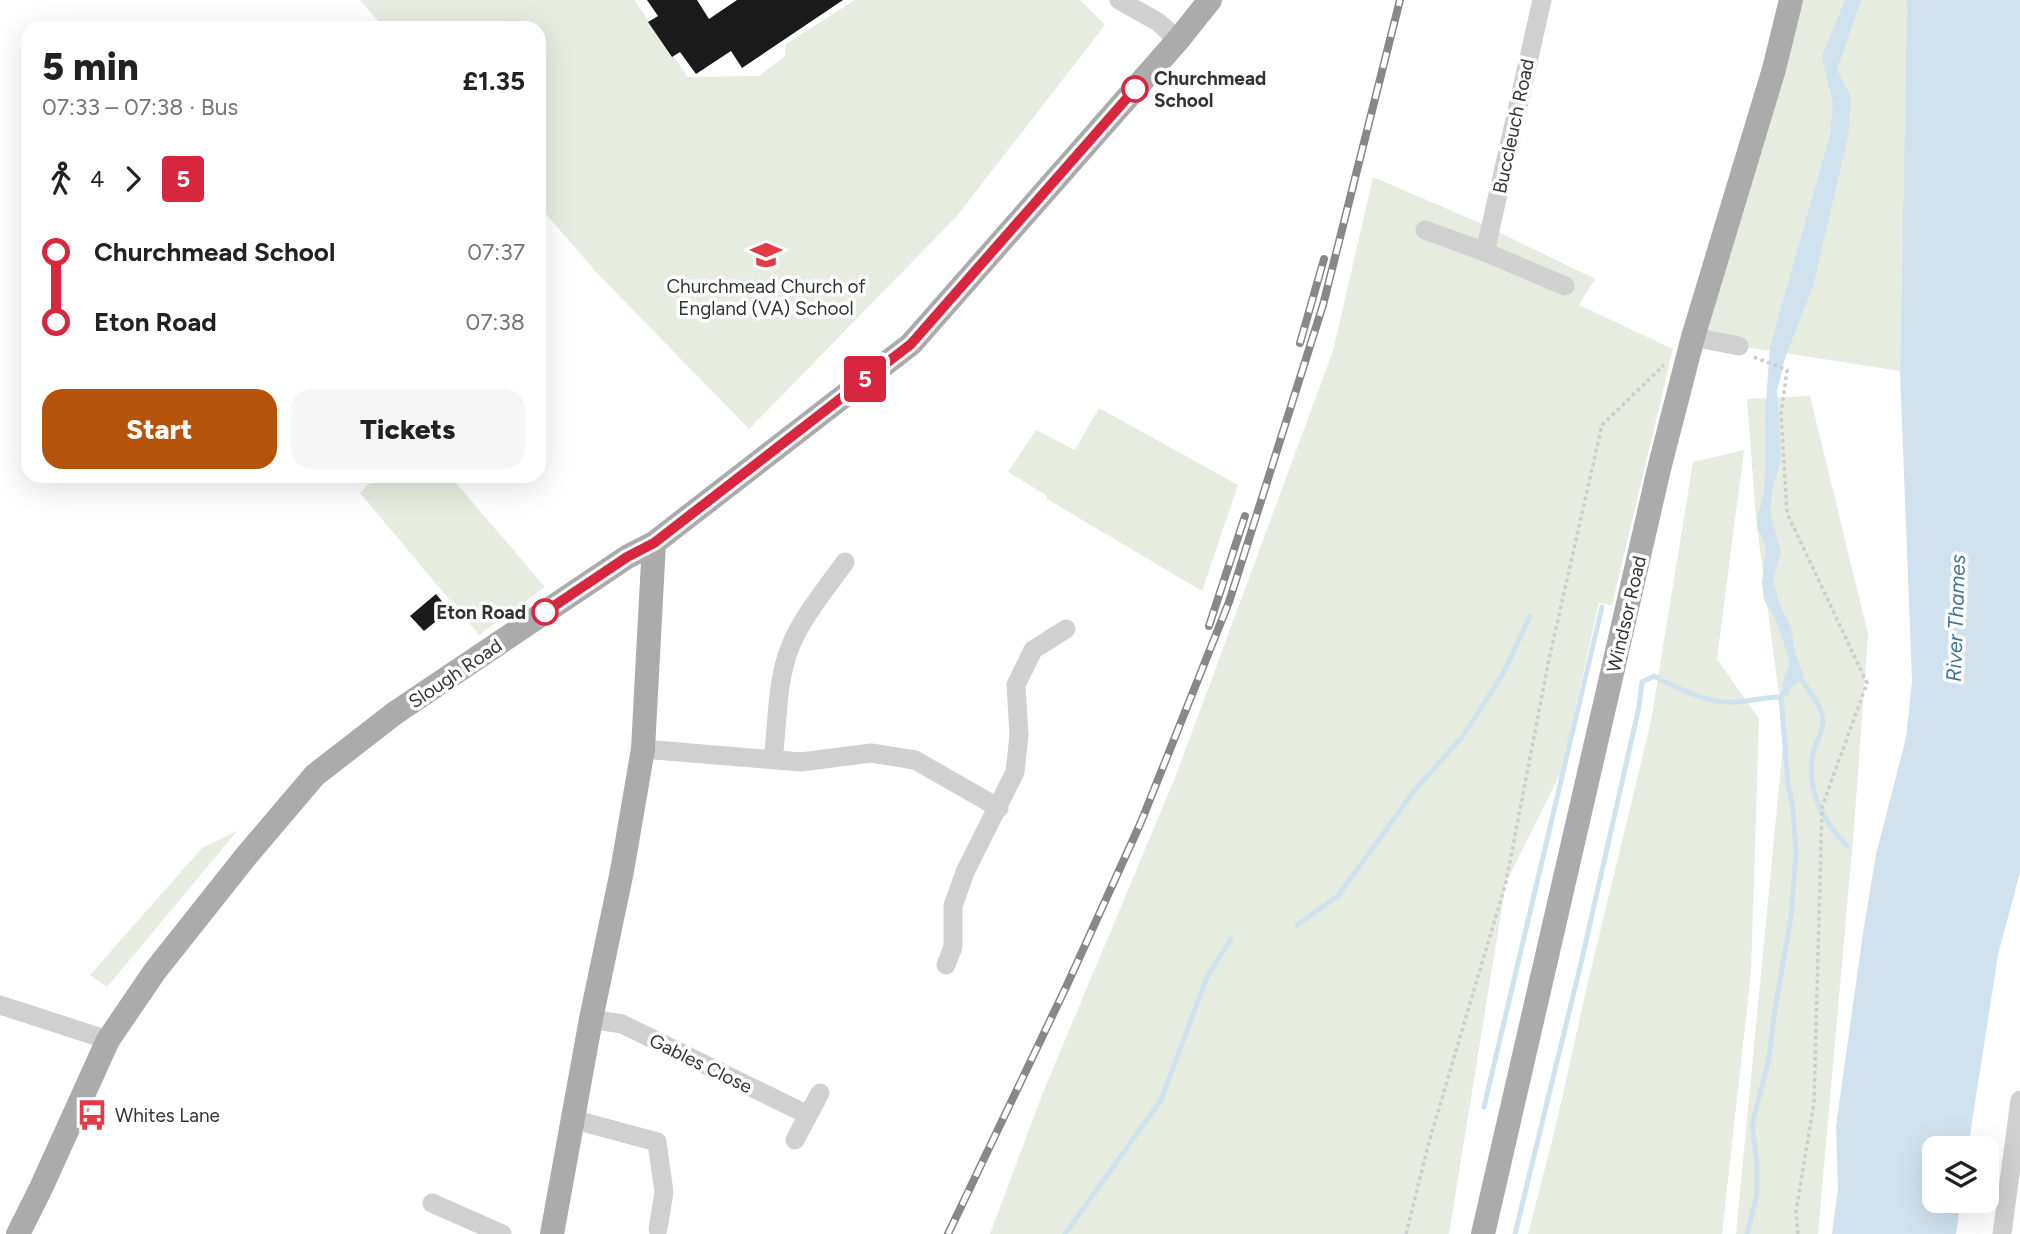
<!DOCTYPE html>
<meta charset="utf-8">
<style>
body{margin:0;font-family:Figtree,sans-serif;background:#f6f6f6;color:#222;height:100vh;display:flex;flex-direction:column;font-size:26px;white-space:nowrap}
*{box-sizing:border-box;margin:0}
p{font-size:23px;color:#767676}
.icon{flex:none;width:38px;height:38px;fill:none;stroke:currentColor;stroke-width:2;stroke-linecap:round;stroke-linejoin:round}
.map{position:relative;flex:1;overflow:hidden}
.drawer{position:absolute;left:21px;top:21px;width:525px;height:462px;display:flex;flex-direction:column;background:#fff;border-radius:21px;box-shadow:0 7px 28px #0002}
.drawer>*{flex:none}
.badge{padding:0 14px;border-radius:5px;font-size:24px;line-height:46px}
.buttons{position:absolute;left:1922px;top:1136px;display:grid;gap:14px}
.buttons a{display:grid;place-items:center;width:77px;height:77px;border-radius:14px;background:#fff;box-shadow:0 7px 28px #0002;font-size:35px}
.map>.badge{position:absolute;translate:-50% -50%;box-shadow:0 0 0 4px #fff}
.legs{display:flex;align-items:center;gap:10px;height:77px;padding:0 21px;font-size:23px}
.legs p{margin-inline-start:auto}
.overview{display:flex;align-items:center;justify-content:space-between;height:119px;padding:0 21px}
h1{font-size:38px;font-weight:800;line-height:52px}
.primary-button{display:flex;gap:14px;margin-top:auto;padding:14px 21px}
.primary-button a{flex:1;height:80px;border-radius:21px;background:#b45309;color:#fff;font-size:28px;font-weight:800;line-height:80px;text-align:center}
.primary-button a+a{background:#f6f6f6;color:#222}
ul{padding:0 21px;list-style:none}
li{display:flex;align-items:center;gap:24px;height:70px;font-size:26px}
li i{display:grid;place-items:center;width:10px;height:100%;margin:0 9px;background:currentColor}
li i::after{content:'';width:18px;height:18px;margin:-9px;border:5px solid;border-radius:50%;background:#fff}
li p{margin-inline-start:auto}
li:first-child i{background:linear-gradient(#0000 50%,currentColor 0)}
li:last-child i{background:linear-gradient(currentColor 50%,#0000 0)}
.map>svg:first-child{display:block}
.green{fill:#e6ecdf}
.water{fill:#cfe2ee}
.lines{fill:none;stroke-linecap:round;stroke-linejoin:round}
.stream{stroke:#cfe2ee;stroke-width:5}
.building{fill:#1a1a1a}
.path{stroke:#cdcdcd;stroke-width:3.5;stroke-dasharray:3.5 3.5;stroke-linecap:butt}
.minor{stroke:#d0d0d0;stroke-width:19}
.major{stroke:#ababab;stroke-width:24}
.rail-casing{stroke:#888;stroke-width:8}
.rail{stroke:#fff;stroke-width:5;stroke-dasharray:16;stroke-linecap:butt}
.line-1-casing{stroke:#fff;stroke-width:16}
.line-1{stroke:#d7263d;stroke-width:10}
.stop-1-dot{fill:#fff;stroke:#d7263d;stroke-width:3.5}
.labels{text-anchor:middle;stroke-width:7;stroke-linejoin:round;paint-order:stroke}
.stop-label{font-size:19px;font-weight:bold;fill:#333;stroke:#fff;text-anchor:start}
.street-label{font-size:19px;fill:#333;stroke:#fff}
.poi-label{font-size:19px;fill:#333;stroke:#fff}
.water-label{font-size:21px;font-style:italic;fill:#3f7597;stroke:#fff}
</style>
<div class="map">
<svg width="2020" height="1234" viewBox="0 0 2020 1234">
<rect width="100%" height="100%" fill="#fff"/>
<!-- green -->
<path class="green" d="M360,0H634L688,77L759,76L785,56L786,44L855,0H1080L1105,25L956,217L749,429L598,274L539,206V28H384Z
M1791,0H1907L1900,371L1739,346L1693,337Z
M1373,177L1482,224L1595,279L1579,305L1673,349L1612,605L1599,603L1561,772L1506,882L1449,1234H990L1042,1095L1175,778L1333,351Z
M1810,396L1868,634L1854,828L1818,1234H1736L1784,734L1756,519L1747,399Z
M1099,408L1238,485L1202,591L1047,499L1046,495L1008,472L1036,430L1075,450Z
M1744,450L1717,659L1759,719L1751,973L1722,1234H1528L1555,1129L1588,982L1651,721L1693,462Z
M377,476H450L545,587L479,635L360,493Z
M237,831L107,987L90,975L202,848Z"/>
<!-- water -->
<path class="water" d="M1845,0H1861L1837,70L1851,97L1848,137L1813,286L1785,358L1777,391L1781,461L1773,486L1770,513L1781,552L1773,580L1779,603L1791,627L1795,653L1804,676L1790,689L1787,698L1782,685L1790,662L1776,620L1764,600L1762,583L1766,546L1757,528L1758,515L1764,492L1766,460L1765,416L1770,347L1830,135L1833,104L1822,56Z
M1907,0H2020V872L1998,955L1968,1148H1934V1200L1961,1201L1956,1234H1832L1838,1188L1836,1126L1863,933L1876,854L1906,738L1912,681L1900,371Z"/>
<g class="lines">
<!-- stream -->
<path class="stream" d="M1801,679C1809,691 1823,707 1823,722C1823,733 1815,743 1813,754C1806,788 1823,822 1847,846
M1297,925L1338,896L1414,791L1463,736L1504,672L1530,616
M1484,1107L1602,607
M1065,1234L1161,1100L1207,977L1231,939
M1515,1234L1582,959L1639,707L1642,682L1654,676C1680,689 1707,704 1737,702C1752,701 1766,697 1781,697
M1747,1234L1757,1194V1162L1752,1125L1769,1058L1774,1016L1791,917L1796,854L1793,808L1788,784L1781,697L1785,691"/>
</g>
<!-- building -->
<path class="building" d="M647,0H697L709,19L737,0H843L742,68L731,51L696,74L680,52L672,57L648,22L658,16Z
M436,594L445,605L436,613L440,618L424,631L410,616Z"/>
<g class="lines">
<!-- path -->
<path class="path" d="M1754,357L1787,370L1781,414L1787,513L1867,683L1822,807L1814,1103L1796,1212L1798,1234
M1406,1234L1429,1142L1506,882L1549,659L1602,425L1664,365"/>
<!-- minor -->
<path class="minor" d="M1119,0L1158,22L1178,40
M1425,230L1485,252L1565,286
M1485,252L1542,0
M1693,337L1739,346
M643,749L801,762L871,753L915,760L999,808
M773,759C778,723 776,680 791,645C803,616 826,589 845,562
M946,965L953,947V906L965,872L1015,772L1019,735L1016,685L1033,650L1066,629
M0,1005L108,1040
M591,1019L622,1024L808,1115
M572,1119L657,1142L664,1192L658,1229
M795,1140L820,1093
M432,1203L502,1234
M2002,1234L2020,1100"/>
<!-- major -->
<path class="major" d="M18,1234L41,1188L108,1040L155,971L247,855L315,775L395,713L627,557L654,543L911,344L1178,40L1210,0
M552,1234L591,1019L622,871L643,749L654,543
M1483,1234L1659,469L1693,337L1774,69L1791,0"/>
<defs>
<path id="rail" d="M1300,343L1324,259
M1209,626L1245,516
M948,1234L1067,985L1141,822L1229,602L1323,305L1400,0"/>
</defs>
<!-- rail casing -->
<use href="#rail" class="rail-casing"/>
<!-- rail -->
<use href="#rail" class="rail"/>
</g>
<g class="lines">
<defs>
<path id="line-1" d="M545,612L627,557L654,543L911,344L1135,89"/>
</defs>
<!-- line-1 casing -->
<use href="#line-1" class="line-1-casing"/>
<!-- line-1 -->
<use href="#line-1" class="line-1"/>
</g>
<!-- icons -->
<defs>
<symbol id="school-bare" viewBox="-9 -9 18 18"><path d="M0-5L7-2L0 1L-7-2ZM-4 1L0 2.5L4 1V4Q0 6-4 4Z" fill="#e63946" stroke="#fff" stroke-width="2.5" paint-order="stroke"/></symbol>
<symbol id="bus-bare" viewBox="-9 -9 18 18"><path d="M-5-6H5V4H4V6H2V4H-2V6H-4V4H-5ZM-3.5-4V0h7V-4ZM-3.5 1.2v1.5H-2V1.2ZM2 1.2v1.5H3.5V1.2Z" fill="#e63946" stroke="#fff" stroke-width="2.5" paint-order="stroke"/></symbol>
</defs>
<g fill-rule="evenodd">
<use href="#school-bare" x="744" y="233" width="44" height="44"/>
<use href="#bus-bare" x="70" y="1093" width="44" height="44"/>
</g>
<!-- markers -->
<g class="stop-1-dot">
<circle cx="1135" cy="89" r="12"/>
<circle cx="545" cy="612" r="12"/>
</g>
<g class="labels">
<!-- stop labels -->
<g class="stop-label">
<text x="1154" y="85">Churchmead<tspan x="1154" dy="22">School</tspan></text>
<text x="526" y="619" text-anchor="end">Eton Road</text>
</g>
<!-- street labels -->
<g class="street-label">
<text transform="translate(1513 126) rotate(-78)" y="7">Buccleuch Road</text>
<text transform="translate(1626 614) rotate(-77)" y="7">Windsor Road</text>
<text transform="translate(455 673) rotate(-34)" y="7">Slough Road</text>
<text transform="translate(701 1063) rotate(26)" y="7">Gables Close</text>
</g>
<!-- poi labels -->
<g class="poi-label">
<text x="766" y="293">Churchmead Church of<tspan x="766" dy="22">England (VA) School</tspan></text>
<text x="115" y="1122" text-anchor="start">Whites Lane</text>
</g>
<!-- water labels -->
<g class="water-label">
<text transform="translate(1956 618) rotate(-88)" y="7">River Thames</text>
</g>
</g>
</svg>
<div class="buttons">
<a><svg class="icon" aria-label="layers" viewBox="0 0 24 24"><path d="M12 4l9 5-9 5-9-5zM3 14l9 5 9-5"/></svg></a>
</div>
<b class="badge" style="left:865px;top:379px;background:#d7263d;color:#fff">5</b>
<section class="drawer">
<div class="overview"><div><h1>5 min</h1><p>07:33 – 07:38 · Bus</p></div><b>£1.35</b></div>
<div class="legs"><svg class="icon" aria-label="walk" viewBox="0 0 24 24"><circle cx="13" cy="4" r="2"/><path d="M13 8l-2 6 4 7M11 14l-3 7M7 12l3-4h3l4 4"/></svg>4<svg class="icon" aria-label="forward" viewBox="0 0 24 24"><path d="M9 5l7 7-7 7"/></svg><b class="badge" style="background:#d7263d;color:#fff">5</b></div>
<ul>
<li><i style="color:#d7263d"></i><b>Churchmead School</b><p>07:37</p></li>
<li><i style="color:#d7263d"></i><b>Eton Road</b><p>07:38</p></li>
</ul>
<div class="primary-button"><a>Start</a><a>Tickets</a></div>
</section>
</div>
